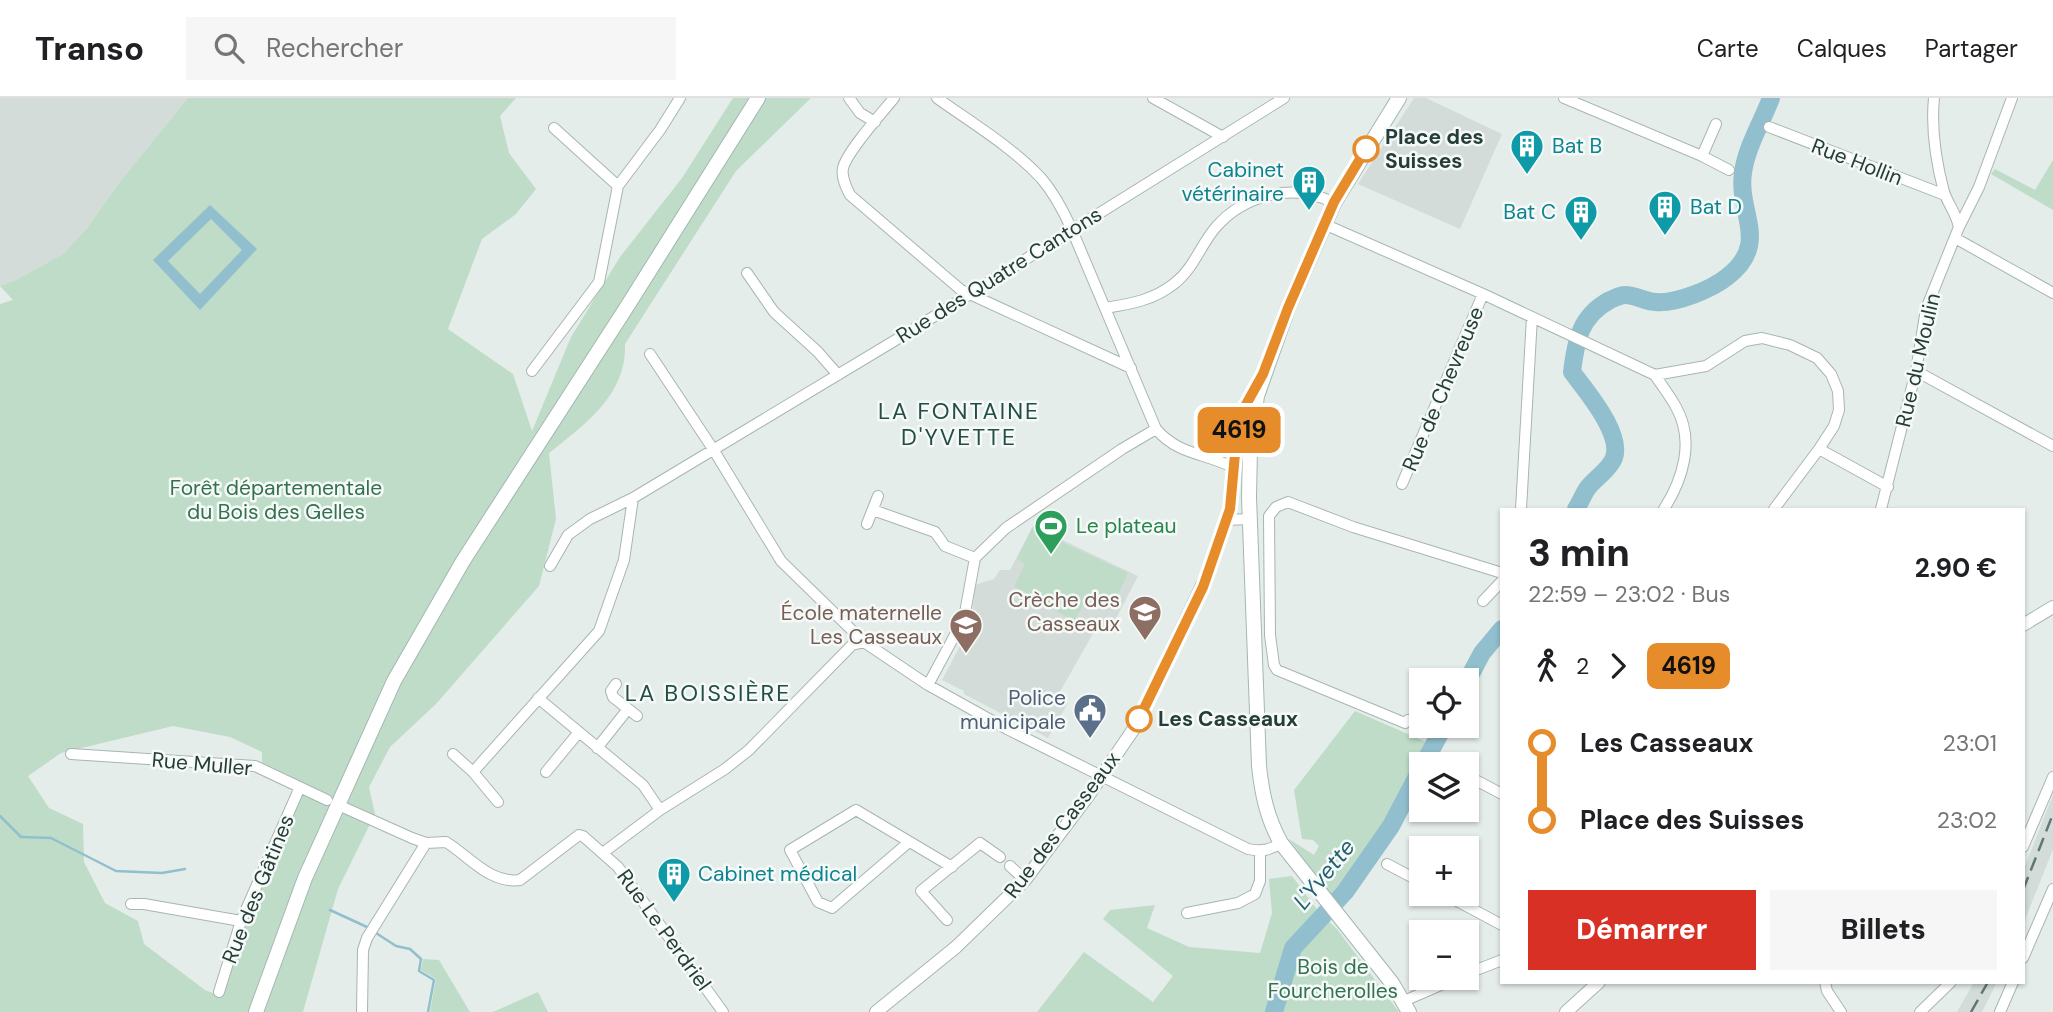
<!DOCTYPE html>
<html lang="fr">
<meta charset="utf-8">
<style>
body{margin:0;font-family:"DM Sans",sans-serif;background:#f6f6f6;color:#202124;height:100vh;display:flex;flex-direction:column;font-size:26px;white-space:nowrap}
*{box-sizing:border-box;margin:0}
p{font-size:23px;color:#757577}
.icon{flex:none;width:38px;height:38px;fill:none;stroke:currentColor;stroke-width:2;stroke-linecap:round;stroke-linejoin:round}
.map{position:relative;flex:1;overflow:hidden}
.details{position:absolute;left:1500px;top:410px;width:525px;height:476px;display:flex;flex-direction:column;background:#fff;border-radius:0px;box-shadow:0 2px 5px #0004}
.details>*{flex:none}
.badge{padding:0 14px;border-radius:10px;font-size:24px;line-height:46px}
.controls{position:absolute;left:1409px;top:570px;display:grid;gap:14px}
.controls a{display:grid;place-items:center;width:70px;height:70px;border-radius:0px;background:#fff;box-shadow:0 2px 5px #0004;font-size:35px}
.map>.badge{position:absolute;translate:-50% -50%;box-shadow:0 0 0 4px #fff}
.legs{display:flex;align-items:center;gap:10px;height:77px;padding:0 28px;font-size:23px}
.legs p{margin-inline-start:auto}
.overview{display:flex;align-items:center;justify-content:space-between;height:119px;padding:0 28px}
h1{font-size:38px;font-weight:800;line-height:52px}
.action{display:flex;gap:14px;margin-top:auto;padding:14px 28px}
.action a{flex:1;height:80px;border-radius:0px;background:#d93025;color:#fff;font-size:28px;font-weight:800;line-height:80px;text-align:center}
.action a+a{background:#f6f6f6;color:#202124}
ul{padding:0 28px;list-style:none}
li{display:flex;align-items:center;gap:24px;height:77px;font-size:26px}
li i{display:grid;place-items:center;width:10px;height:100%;margin:0 9px;background:currentColor}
li i::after{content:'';width:18px;height:18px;margin:-9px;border:5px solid;border-radius:50%;background:#fff}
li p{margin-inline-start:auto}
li:first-child i{background:linear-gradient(#0000 50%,currentColor 0)}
li:last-child i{background:linear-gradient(currentColor 50%,#0000 0)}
header{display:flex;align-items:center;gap:42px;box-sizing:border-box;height:98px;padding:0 35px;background:#fff;border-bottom:2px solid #e0e0e0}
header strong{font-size:33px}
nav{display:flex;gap:38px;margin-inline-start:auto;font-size:24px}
.search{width:490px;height:63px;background:#f6f6f6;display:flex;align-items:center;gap:18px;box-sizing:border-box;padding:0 24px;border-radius:0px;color:#757577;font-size:26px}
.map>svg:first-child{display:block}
.built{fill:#d3dcd9}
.green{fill:#bfdcc9;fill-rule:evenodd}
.water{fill:#91bfcd;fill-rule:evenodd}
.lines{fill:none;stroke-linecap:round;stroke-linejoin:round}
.stream{stroke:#91bfcd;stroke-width:2.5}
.river{stroke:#91bfcd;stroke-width:18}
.minor-casing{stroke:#a8b5b1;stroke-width:12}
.tertiary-casing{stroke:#a8b5b1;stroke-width:14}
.secondary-casing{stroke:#a4b7b2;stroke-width:16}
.minor{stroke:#fff;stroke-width:10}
.tertiary{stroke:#fff;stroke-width:12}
.secondary{stroke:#fff;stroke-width:14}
.rail{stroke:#607873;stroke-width:2.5;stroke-dasharray:14 7;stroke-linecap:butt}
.line-1-casing{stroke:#fff;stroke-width:16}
.line-1{stroke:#e78c2a;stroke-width:10}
.stop-1-dot{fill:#fff;stroke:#e78c2a;stroke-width:3.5}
.labels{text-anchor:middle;stroke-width:5;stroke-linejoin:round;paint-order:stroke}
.stop-label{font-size:21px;font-weight:bold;fill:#253d38;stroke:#f5f9f7;text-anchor:start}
.culture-label{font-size:21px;fill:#0d838f;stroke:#f5f9f7;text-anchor:start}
.street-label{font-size:21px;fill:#253d38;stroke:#f5f9f7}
.park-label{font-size:21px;fill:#33714f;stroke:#f5f9f7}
.leisure-label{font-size:21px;fill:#27864d;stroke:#f5f9f7;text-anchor:start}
.education-label{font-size:21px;fill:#785e54;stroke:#f5f9f7;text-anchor:end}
.service-label{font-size:21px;fill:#4e5e75;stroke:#f5f9f7;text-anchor:end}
.neighbourhood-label{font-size:23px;letter-spacing:2px;fill:#234e46;stroke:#f5f9f7}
.water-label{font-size:23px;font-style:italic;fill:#246174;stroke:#f5f9f7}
</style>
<header>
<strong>Transo</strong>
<div class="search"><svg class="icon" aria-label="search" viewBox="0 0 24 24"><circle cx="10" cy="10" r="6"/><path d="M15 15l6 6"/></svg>Rechercher</div>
<nav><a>Carte</a><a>Calques</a><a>Partager</a></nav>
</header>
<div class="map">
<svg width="2053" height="914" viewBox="0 0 2053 914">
<rect width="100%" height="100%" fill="#e5edea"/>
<!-- built -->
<path class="built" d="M0,0H188L118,86L87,130L63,156L18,181L0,188Z
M1414,0H1426L1502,36L1460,131L1358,86Z
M1033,428L1138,478L1109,534L1095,532L1057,599L1068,605L1048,640L964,596V593L942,582L971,527L975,487L994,481L1000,472H1010Z
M2053,697V751L2023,827V773Z
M1974,884H1997L1982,914H1957Z"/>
<!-- green -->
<path class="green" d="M188,0H516L500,18L509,55L536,91L516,116L482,141L448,231L513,276L532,333L571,239L620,159L682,80L733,0H811L736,73L625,246C627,297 584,327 549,355L556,421L539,488L436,606L390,649L369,689L375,716L338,791L303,914H0V206L13,202L0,188L18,181L63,156L87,130L118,86ZM173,628L230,639L262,654V666L305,688L250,813L221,898L205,892L144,846L138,823L105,805L84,764L83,726L49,710L28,678L61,655Z
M2053,62V112L1991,76L1995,71L2035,92Z
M1032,430L1128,475L1113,507L1090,496L1074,523L1033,500L1031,505L1023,501L1026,494L1014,489L1025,466L1017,461Z
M1355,613L1426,644C1399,698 1374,757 1333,802L1289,741L1314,757L1319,748L1313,742L1302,741L1294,692Z
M1292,778L1319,814L1337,831L1399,914H1037L1084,854L1153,904L1173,878L1103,821L1110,812L1155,807L1147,830L1189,849L1260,855L1272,815L1269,781Z
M423,861L439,862L470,914H430L436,881L421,872Z
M538,894L548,914H493Z"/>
<!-- water -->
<path class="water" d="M210,107L257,151L200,212L153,162ZM211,121L242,152L200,196L168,163Z"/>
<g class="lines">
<!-- stream -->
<path class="stream" d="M0,718L21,739
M22,739L51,740L116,773L162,775L185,771
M330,812L367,829
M376,835L396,848L410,851L421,861L419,873L434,882L428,914"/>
<!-- river -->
<path class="river" d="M1576,411C1580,405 1583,397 1587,391C1594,381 1607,374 1613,362C1625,338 1586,293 1572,274C1576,242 1580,218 1610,202C1615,200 1620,197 1625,197C1636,197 1646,204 1656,204C1676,206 1712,191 1727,179C1771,145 1737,115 1743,75C1746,50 1762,24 1771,0
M1466,585L1482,555L1502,531
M1423,667L1444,628
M1274,914L1293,850L1345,794L1391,728L1421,671"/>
<defs>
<path id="minor" d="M849,0L860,15L875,24
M894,0C882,15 847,53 843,70C841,79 846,89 850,97L961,192L1131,270
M937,0C972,25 1012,49 1041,80C1054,95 1064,114 1072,132L1156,331C1179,358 1207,355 1234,370
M1153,0L1223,39
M1564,0L1702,58L1716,26
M1934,0C1931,31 1936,64 1944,94C1948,106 1956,115 1959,129
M1769,29L1945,97
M554,30L618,88
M1702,58L1729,72
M1324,126L1483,196L1655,277L1706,268L1745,243L1762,240L1790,247L1817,260L1831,276L1838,293L1839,312L1834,328L1819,351L1774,411
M1955,140L2053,195
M747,175L774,214L818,254L838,277
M1105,210C1131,206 1154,202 1175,185C1194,170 1201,146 1216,129C1245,96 1295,84 1334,105
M650,256L713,351L781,463L864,544L928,587L1007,631L1248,751C1262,754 1270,752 1281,745
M532,273L599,184L618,88L660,32L680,0
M1916,273L2053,348
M1655,277C1662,288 1670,298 1676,309C1695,343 1683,381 1664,411
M1819,351L1888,389
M1402,386L1483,196
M1521,411L1532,219
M1881,411L1916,273L1926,211L1959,129L1979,89L2012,0
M873,412L935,434L945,448L975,460
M1226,422L1250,421
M867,426L878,398
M550,468L568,437L590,421L633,400L909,234L1284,0
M1483,503L1502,483
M616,586L611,593L613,599L637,618
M928,587L964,520L975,460L1006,430L1122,351L1156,331
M538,600L643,687L660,712
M1421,624L1408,622L1405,625L1277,572L1274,567L1270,537L1269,418L1276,409L1288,404L1353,429L1502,475
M597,650L628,611
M71,656L255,668L327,702
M453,656L473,674L498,704
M1447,666L1448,667
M473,674L599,533L624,462L633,400
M546,674L579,634
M1466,677L1502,696
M345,710L412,740L426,745L446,744C470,759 490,786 520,782L579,737L583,738L618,769L723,914
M909,744L832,810L818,804L790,752L856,712L952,769
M2023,749L2053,679
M604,754L660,712L725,671L749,652L852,547L864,544
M1387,766L1421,784
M1010,768L1025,782
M1444,796L1502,827
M131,806H144L241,823
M1187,815L1238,805L1255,796L1260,783V753
M947,822L921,793L980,745L1000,759
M2023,860L2053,791
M1466,876L1502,862
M1825,884L1827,893L1841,914
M219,894L241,823L300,689
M1404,903L1457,880
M362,914L363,852L367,840L426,745
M1920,914L1951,884
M2000,914L2013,884"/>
<path id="tertiary" d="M2023,527L2053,509
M876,914L956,849L1025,782L1088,698L1135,629L1208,475L1230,411L1236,345L1243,312L1258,286
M1566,914L1599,884"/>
<path id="secondary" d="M1399,0L1334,105L1288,210L1257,298L1250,351L1249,399L1259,668C1262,696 1267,720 1281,745L1392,885L1409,914
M256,914L305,780L394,583L463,463L628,207L758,0"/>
</defs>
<!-- minor casing -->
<use href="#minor" class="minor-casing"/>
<!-- tertiary casing -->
<use href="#tertiary" class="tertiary-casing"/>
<!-- secondary casing -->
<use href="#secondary" class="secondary-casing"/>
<!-- minor -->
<use href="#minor" class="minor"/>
<!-- tertiary -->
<use href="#tertiary" class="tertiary"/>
<!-- secondary -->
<use href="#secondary" class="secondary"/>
<!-- rail -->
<path class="rail" d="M2023,792L2053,716
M1971,914L1988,884"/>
</g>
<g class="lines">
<defs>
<path id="line-1" d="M1139,621L1203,489L1230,411L1236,345L1243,312L1263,276L1288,210L1334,104L1366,51"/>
</defs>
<!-- line-1 casing -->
<use href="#line-1" class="line-1-casing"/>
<!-- line-1 -->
<use href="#line-1" class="line-1"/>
</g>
<!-- icons -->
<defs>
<symbol id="building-pin" viewBox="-11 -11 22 30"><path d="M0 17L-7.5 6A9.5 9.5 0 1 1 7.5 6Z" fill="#0f9aa8" stroke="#f5f9f7"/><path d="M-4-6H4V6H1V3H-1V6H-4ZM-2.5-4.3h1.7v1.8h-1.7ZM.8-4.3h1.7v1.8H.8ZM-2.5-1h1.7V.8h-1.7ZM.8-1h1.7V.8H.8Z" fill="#fff"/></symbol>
<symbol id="stadium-pin" viewBox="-11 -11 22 30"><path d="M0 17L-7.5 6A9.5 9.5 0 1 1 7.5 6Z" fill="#2e9e5b" stroke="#f5f9f7"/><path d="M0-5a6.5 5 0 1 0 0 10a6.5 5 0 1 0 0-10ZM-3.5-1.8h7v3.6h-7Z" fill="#fff"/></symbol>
<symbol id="school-pin" viewBox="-11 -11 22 30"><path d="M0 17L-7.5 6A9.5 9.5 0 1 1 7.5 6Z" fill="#8d6e63" stroke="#f5f9f7"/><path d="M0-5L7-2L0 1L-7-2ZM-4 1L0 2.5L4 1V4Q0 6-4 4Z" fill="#fff"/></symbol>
<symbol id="civic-pin" viewBox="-11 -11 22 30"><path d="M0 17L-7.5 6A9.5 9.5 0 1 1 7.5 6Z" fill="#5c6f8a" stroke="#f5f9f7"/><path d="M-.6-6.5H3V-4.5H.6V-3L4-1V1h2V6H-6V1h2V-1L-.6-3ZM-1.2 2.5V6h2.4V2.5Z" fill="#fff"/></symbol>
</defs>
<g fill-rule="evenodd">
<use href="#building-pin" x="1508" y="29" width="38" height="52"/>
<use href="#building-pin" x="1290" y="65" width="38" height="52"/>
<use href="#building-pin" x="1646" y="90" width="38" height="52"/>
<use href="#building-pin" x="1562" y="95" width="38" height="52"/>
<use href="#stadium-pin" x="1032" y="409" width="38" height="52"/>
<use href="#school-pin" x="1126" y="495" width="38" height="52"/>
<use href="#school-pin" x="947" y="508" width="38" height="52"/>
<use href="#civic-pin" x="1071" y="593" width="38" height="52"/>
<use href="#building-pin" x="655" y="757" width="38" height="52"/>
</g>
<!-- markers -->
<g class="stop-1-dot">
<circle cx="1366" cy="51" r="12"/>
<circle cx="1139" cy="621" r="12"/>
</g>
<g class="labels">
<!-- stop labels -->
<g class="stop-label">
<text x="1385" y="46">Place des<tspan x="1385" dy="24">Suisses</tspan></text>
<text x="1158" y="628">Les Casseaux</text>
</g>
<!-- culture labels -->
<g class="culture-label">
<text x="1552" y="55">Bat B</text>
<text x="1284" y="79" text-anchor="end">Cabinet<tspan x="1284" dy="24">vétérinaire</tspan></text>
<text x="1690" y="116">Bat D</text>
<text x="1556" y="121" text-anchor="end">Bat C</text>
<text x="698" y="783">Cabinet médical</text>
</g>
<!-- street labels -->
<g class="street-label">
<text transform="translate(1857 64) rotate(21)" y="7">Rue Hollin</text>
<text transform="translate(999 177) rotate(-32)" y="7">Rue des Quatre Cantons</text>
<text transform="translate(1918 262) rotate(-77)" y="7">Rue du Moulin</text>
<text transform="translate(1443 291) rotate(-67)" y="7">Rue de Chevreuse</text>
<text transform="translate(202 666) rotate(5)" y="7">Rue Muller</text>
<text transform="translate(1062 727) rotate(-53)" y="7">Rue des Casseaux</text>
<text transform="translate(258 791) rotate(-68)" y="7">Rue des Gâtines</text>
<text transform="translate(664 832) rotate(54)" y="7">Rue Le Perdriel</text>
</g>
<!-- park labels -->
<g class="park-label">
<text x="276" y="397">Forêt départementale<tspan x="276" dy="24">du Bois des Gelles</tspan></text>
<text x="1333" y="876">Bois de<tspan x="1333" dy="24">Fourcherolles</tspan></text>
</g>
<!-- leisure labels -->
<g class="leisure-label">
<text x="1076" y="435">Le plateau</text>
</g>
<!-- education labels -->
<g class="education-label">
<text x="1120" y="509">Crèche des<tspan x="1120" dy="24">Casseaux</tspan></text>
<text x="942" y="522">École maternelle<tspan x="942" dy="24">Les Casseaux</tspan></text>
</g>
<!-- service labels -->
<g class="service-label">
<text x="1066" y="607">Police<tspan x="1066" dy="24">municipale</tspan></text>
</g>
<!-- neighbourhood labels -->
<g class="neighbourhood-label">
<text x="959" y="321">LA FONTAINE<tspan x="959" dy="26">D'YVETTE</tspan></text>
<text x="708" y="603">LA BOISSIÈRE</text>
</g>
<!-- water labels -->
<g class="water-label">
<text transform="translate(1324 776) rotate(-51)" y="8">L'Yvette</text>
</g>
</g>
</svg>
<div class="controls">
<a><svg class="icon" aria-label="locate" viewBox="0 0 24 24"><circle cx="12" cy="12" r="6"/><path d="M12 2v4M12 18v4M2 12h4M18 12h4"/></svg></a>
<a><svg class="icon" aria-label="layers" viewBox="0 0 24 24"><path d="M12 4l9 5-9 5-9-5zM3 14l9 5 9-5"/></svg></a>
<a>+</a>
<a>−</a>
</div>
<b class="badge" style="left:1239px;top:332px;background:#e78c2a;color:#111">4619</b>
<section class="details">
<div class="overview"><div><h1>3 min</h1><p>22:59 – 23:02 · Bus</p></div><b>2.90 €</b></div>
<div class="legs"><svg class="icon" aria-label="walk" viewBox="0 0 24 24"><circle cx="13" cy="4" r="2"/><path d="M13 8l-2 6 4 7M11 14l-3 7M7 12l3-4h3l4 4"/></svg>2<svg class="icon" aria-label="forward" viewBox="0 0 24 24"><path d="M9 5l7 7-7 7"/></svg><b class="badge" style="background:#e78c2a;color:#111">4619</b></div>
<ul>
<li><i style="color:#e78c2a"></i><b>Les Casseaux</b><p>23:01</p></li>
<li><i style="color:#e78c2a"></i><b>Place des Suisses</b><p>23:02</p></li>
</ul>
<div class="action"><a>Démarrer</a><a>Billets</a></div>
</section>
</div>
